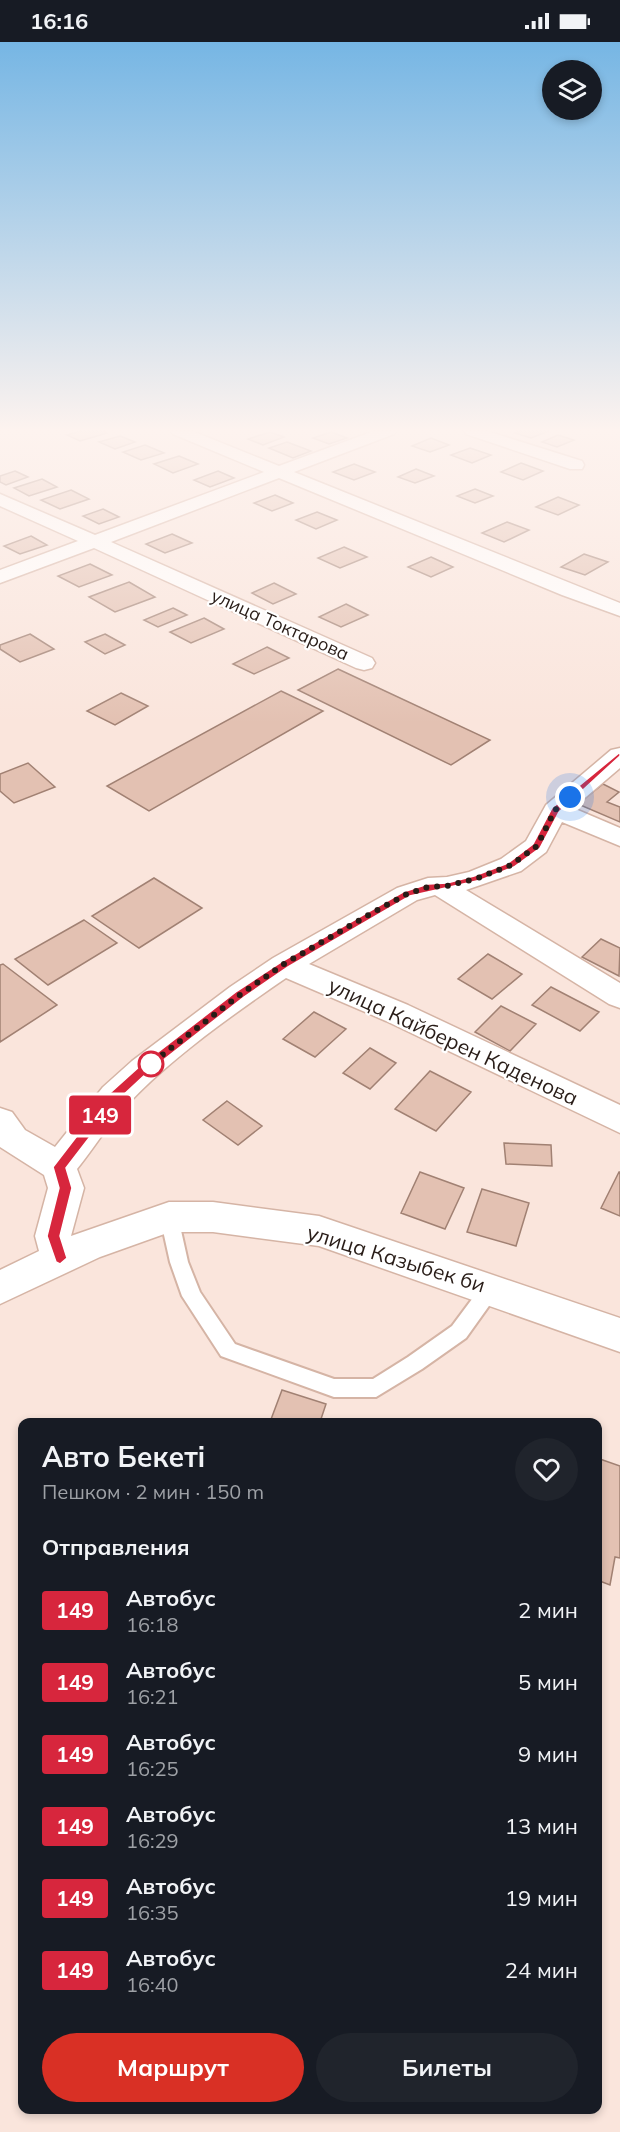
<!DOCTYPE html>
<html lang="ru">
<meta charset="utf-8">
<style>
body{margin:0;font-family:Mulish,sans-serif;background:#20242c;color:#f1f3f6;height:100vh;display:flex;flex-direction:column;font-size:22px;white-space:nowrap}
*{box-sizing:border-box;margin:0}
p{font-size:20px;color:#9ea1a6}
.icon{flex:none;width:33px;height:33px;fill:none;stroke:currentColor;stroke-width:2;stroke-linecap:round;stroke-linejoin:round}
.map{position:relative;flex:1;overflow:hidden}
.drawer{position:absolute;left:18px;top:1376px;width:584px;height:696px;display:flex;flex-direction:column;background:#171b24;border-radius:12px;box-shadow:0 3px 9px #0003}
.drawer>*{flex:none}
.badge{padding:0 12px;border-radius:4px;font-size:21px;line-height:39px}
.tools{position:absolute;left:542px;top:18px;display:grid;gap:12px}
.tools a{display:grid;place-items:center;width:60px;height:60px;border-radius:50%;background:#171b24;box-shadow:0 3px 9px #0003;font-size:30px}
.you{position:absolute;width:30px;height:30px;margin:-15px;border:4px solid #fff;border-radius:50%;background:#1a73e8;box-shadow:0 0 0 9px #1a73e833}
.map>.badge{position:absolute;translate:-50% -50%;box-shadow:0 0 0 3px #fff}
h2{padding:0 24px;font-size:22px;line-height:54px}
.round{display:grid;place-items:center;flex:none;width:63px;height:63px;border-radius:32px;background:#20242c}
.head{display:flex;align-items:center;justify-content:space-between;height:102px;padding:0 24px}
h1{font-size:28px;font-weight:700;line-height:45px}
.cta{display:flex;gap:12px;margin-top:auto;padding:12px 24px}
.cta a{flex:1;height:69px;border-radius:36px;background:#d93025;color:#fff;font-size:24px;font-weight:700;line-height:69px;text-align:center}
.cta a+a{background:#20242c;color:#f1f3f6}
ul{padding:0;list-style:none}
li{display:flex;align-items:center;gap:18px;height:72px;padding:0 24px}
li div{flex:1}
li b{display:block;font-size:22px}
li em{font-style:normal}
li .badge{min-width:66px;font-weight:700;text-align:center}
.status{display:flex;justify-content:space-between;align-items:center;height:42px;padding:0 30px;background:#171b24;direction:ltr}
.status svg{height:16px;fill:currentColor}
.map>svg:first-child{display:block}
.building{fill:#e3c1b2;stroke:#a18173;stroke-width:1.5}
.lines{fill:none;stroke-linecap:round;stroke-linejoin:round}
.lane-casing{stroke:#d5b4a5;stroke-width:4}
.street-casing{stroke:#d5b4a5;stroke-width:3}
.lane{fill:#fff;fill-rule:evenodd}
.street{fill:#fff;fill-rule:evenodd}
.line{fill:#d7263d;stroke:#fff;stroke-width:1.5}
.walk{stroke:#281c17;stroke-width:6;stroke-dasharray:0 10.8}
.stop-dot{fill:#fff;stroke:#d7263d;stroke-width:3}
.labels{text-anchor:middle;stroke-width:4.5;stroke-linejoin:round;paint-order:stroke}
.far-street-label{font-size:18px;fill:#281c17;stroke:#fff}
.street-label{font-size:21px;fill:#281c17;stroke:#fff}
</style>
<div class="status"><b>16:16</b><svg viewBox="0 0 49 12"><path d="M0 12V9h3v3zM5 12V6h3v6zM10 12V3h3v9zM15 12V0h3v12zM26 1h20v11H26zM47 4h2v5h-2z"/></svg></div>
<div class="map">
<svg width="620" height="2090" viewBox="0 0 620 2090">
<rect width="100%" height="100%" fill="#fae5dc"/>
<!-- building -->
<path class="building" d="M81,389H103L107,391L80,399L67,393Z
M520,389H549L531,396L515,391Z
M270,390L284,395L263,403L248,397Z
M331,390L347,396L329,402L313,396Z
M558,393L574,398L557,405L542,400Z
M120,394L135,400L115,407L99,400Z
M431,396L449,403L430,410L412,404Z
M287,400L311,409L293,416L269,406Z
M145,403L164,411L141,418L123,410Z
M470,406L491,413L472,421L451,413Z
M179,414L198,422L173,431L154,422Z
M521,421L543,429L523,438L501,430Z
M354,422L375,430L354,438L333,430Z
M416,427L434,434L415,441L398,435Z
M15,429L28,435L6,443L0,440V434Z
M218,429L234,436L210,445L194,438Z
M42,437L57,445L29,454L14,446Z
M475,447L493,454L475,461L457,454Z
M71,448L89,457L60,467L41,458Z
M275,453L293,461L272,469L254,461Z
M558,455L579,463L558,473L536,465Z
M103,467L119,475L99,482L83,474Z
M317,470L337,478L316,487L296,478Z
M507,480L529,488L504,500L482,491Z
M172,492L192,501L165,511L146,502Z
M31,494L47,503L20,512L4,504Z
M344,505L367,515L340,526L318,516Z
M584,512L608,520L585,533L561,525Z
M431,515L453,525L431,535L408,525Z
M90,522L112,533L79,545L58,534Z
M129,540L155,555L115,570L89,555Z
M274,541L296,552L273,562L252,551Z
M346,562L368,573L341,585L319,575Z
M173,566L187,573L158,585L144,578Z
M204,576L224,587L191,601L170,590Z
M30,592L54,607L20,620L0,607V603Z
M105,592L125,603L105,612L85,600Z
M267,605L289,616L254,632L233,622Z
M338,627L490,698L451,723L298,648Z
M281,649L323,669L149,769L107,744Z
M121,651L148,664L115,683L87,669Z
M28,721L55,745L14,761L0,749V732Z
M603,742L619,750L607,760L620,765V780L578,762Z
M154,836L202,866L139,906L92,874Z
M84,878L117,901L48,943L15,917Z
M601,897L620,906L619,934L582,915Z
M488,912L522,932L492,957L458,937Z
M3,922L57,963L0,1000V923Z
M551,945L599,970L580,989L532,963Z
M501,964L536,982L510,1009L475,990Z
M314,970L346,987L315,1015L283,997Z
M370,1006L396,1021L370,1047L343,1031Z
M430,1029L471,1050L436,1089L395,1067Z
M227,1059L262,1084L238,1103L203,1078Z
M504,1101L551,1103L552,1124L506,1122Z
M420,1130L464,1146L445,1187L401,1171Z
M619,1130H620V1174L601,1166Z
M482,1147L529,1161L516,1204L467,1190Z
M282,1348L326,1362L320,1380H270Z
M597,1416L620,1424V1516L615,1515L610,1543L597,1538Z"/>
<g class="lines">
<defs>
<path id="lane" d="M169,1168L175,1170L178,1175L188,1220L200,1250L235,1302L334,1337H373L408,1315L452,1284L484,1241L491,1239L498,1241L501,1247L466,1296L422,1327L376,1355H334L221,1314L182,1254L170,1220L160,1175L163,1170Z"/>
<path id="street" d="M171,389H192L279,424L374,389H396L394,392L294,430L620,561V574L562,553L279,436L111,500L372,616L375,621L372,626L364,628L356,626L94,506L0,541V528L78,499L0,464V452L95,493L264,430L173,392Z
M464,389H487L582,419L584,423L582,427H570L466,392Z
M620,706V726L573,766L620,786V804L562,780L546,810L521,829L466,848L620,941V966L609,962L435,853L417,858L309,922L408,963L620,1063V1091L386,979L286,936C235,971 171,1016 128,1062C109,1081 94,1106 77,1127L84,1146L71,1194L169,1160H213L319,1174L620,1276V1310L319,1204L213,1190H170L100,1215L0,1262V1228L39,1209L35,1194L48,1146L44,1133L0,1105V1066L12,1070L25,1088L55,1105L103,1045L132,1019L230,945L273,916L397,846L428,836L447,835L469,830L501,817L526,799L546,763L611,708Z"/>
</defs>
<!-- lane casing -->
<use href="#lane" class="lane-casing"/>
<!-- street casing -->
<use href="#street" class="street-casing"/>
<!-- lane -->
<use href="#lane" class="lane"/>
<!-- street -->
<use href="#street" class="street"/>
</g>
<!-- sky -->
<linearGradient id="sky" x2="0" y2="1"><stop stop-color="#76b6e4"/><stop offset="0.57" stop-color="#fdf3ef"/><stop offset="1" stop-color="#fdf3ef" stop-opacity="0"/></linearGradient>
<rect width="620" height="681" fill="url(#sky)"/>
<!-- line -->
<path class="line" d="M620,710V714L559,770L540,806L514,825L481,838L410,854L288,925L244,955L148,1030L119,1057L66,1126L72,1146L60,1194L67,1216L60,1222L56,1220L47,1194L59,1146L53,1125L110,1051L140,1024L237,949L281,920L403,850L428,842L447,841L474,834L508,821L533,802L552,766Z"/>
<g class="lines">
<!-- walk -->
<path class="walk" d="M151,1022L144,1027L241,952L284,922L372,871L407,852L428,845L447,844L478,836L511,823L537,804L555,768L570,755"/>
</g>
<!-- markers -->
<circle class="stop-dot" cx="151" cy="1022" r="12"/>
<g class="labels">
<!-- far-street labels -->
<g class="far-street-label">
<text transform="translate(280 583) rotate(24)" y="6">улица Токтарова</text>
</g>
<!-- street labels -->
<g class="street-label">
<text transform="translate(453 1000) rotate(25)" y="7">улица Кайберен Каденова</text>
<text transform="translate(396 1217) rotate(17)" y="7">улица Казыбек би</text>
</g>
</g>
</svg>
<div class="tools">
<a><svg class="icon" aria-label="layers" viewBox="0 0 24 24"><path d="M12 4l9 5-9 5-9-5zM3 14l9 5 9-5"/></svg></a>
</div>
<div class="you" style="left:570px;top:755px"></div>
<b class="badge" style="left:100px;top:1073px;background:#d7263d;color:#fff">149</b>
<section class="drawer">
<div class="head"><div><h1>Авто Бекетi</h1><p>Пешком · 2 мин · 150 m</p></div><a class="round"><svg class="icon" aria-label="heart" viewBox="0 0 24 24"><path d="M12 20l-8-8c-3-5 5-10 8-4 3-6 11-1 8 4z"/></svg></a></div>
<h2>Отправления</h2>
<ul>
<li><span class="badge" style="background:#d7263d;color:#fff">149</span><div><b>Автобус</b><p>16:18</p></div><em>2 мин</em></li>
<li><span class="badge" style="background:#d7263d;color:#fff">149</span><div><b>Автобус</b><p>16:21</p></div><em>5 мин</em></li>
<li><span class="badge" style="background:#d7263d;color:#fff">149</span><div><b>Автобус</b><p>16:25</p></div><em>9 мин</em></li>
<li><span class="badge" style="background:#d7263d;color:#fff">149</span><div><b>Автобус</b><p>16:29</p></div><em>13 мин</em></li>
<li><span class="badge" style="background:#d7263d;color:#fff">149</span><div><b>Автобус</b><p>16:35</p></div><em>19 мин</em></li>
<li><span class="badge" style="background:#d7263d;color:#fff">149</span><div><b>Автобус</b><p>16:40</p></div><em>24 мин</em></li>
</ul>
<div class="cta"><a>Маршрут</a><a>Билеты</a></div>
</section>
</div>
